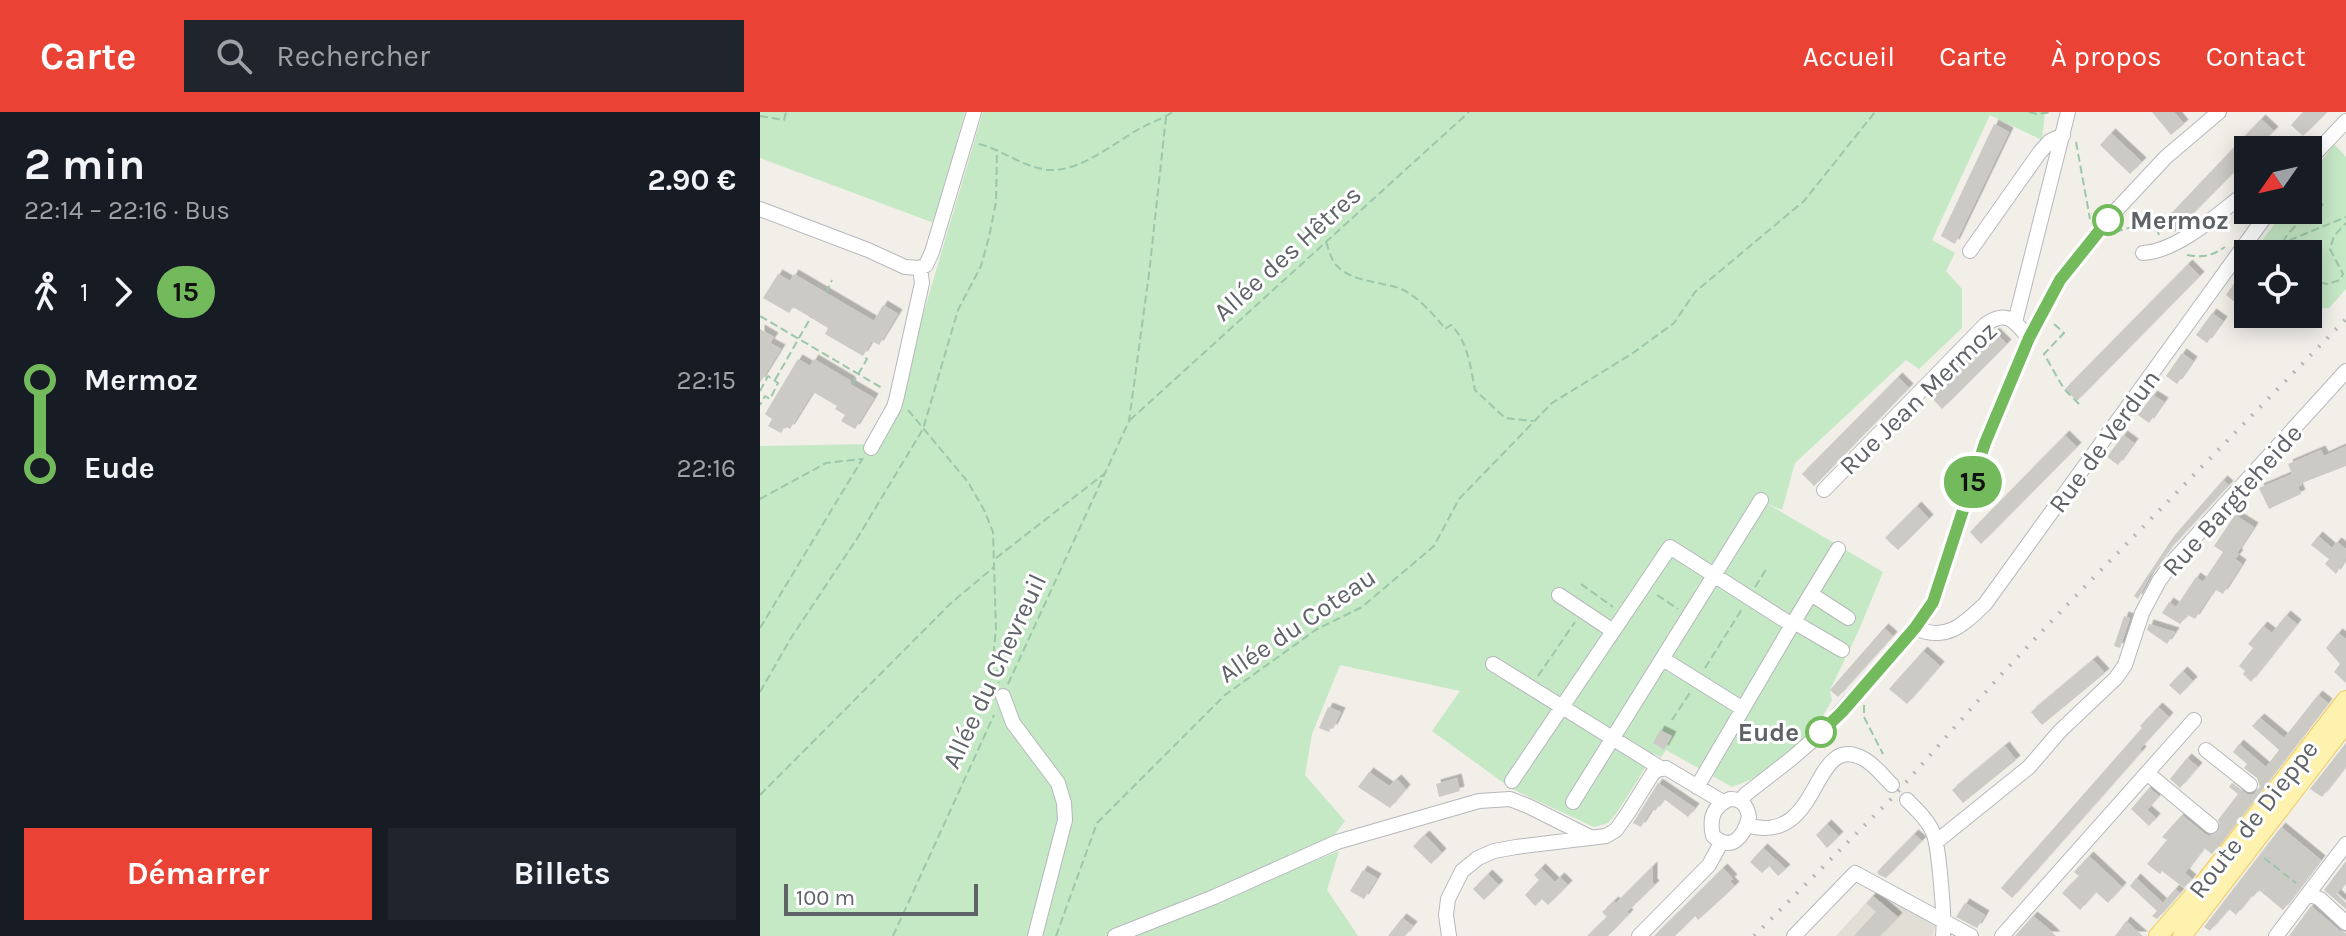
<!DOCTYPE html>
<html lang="fr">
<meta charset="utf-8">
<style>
body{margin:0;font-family:Karla,sans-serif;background:#20242c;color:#f1f3f6;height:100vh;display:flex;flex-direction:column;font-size:30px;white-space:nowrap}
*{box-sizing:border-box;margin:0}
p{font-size:26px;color:#9ea1a6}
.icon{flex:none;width:44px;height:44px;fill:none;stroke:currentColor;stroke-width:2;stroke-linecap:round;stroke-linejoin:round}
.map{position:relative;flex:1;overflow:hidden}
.details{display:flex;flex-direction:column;background:#171b24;width:760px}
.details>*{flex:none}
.badge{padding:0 16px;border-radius:26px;font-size:28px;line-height:52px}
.needle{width:52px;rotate:236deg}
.tools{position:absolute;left:1474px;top:24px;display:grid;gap:16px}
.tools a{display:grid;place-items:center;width:88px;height:88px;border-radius:0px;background:#171b24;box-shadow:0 4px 20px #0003;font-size:40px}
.scale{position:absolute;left:24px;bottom:20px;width:194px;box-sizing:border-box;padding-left:8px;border:4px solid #5f6368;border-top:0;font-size:22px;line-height:28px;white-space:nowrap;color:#5f6368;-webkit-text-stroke:6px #fff;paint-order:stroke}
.map>.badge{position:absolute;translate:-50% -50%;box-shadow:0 0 0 4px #fff}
.legs{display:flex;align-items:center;gap:12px;height:88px;padding:0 24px;font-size:26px}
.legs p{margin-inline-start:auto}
.overview{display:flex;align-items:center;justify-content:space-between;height:136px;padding:0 24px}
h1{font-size:44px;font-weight:700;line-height:60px}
.button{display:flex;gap:16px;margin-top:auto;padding:16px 24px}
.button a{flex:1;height:92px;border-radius:0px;background:#ea4335;color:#fff;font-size:32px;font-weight:700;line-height:92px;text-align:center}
.button a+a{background:#20242c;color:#f1f3f6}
ul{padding:0 24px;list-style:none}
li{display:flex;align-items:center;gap:28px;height:88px;font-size:30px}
li i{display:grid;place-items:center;width:12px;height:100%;margin:0 10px;background:currentColor}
li i::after{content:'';width:20px;height:20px;margin:-10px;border:6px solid;border-radius:50%;background:#171b24}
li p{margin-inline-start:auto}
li:first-child i{background:linear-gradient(#0000 50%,currentColor 0)}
li:last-child i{background:linear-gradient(currentColor 50%,#0000 0)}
header{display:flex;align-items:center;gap:48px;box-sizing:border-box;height:112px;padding:0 40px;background:#ea4335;color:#fff}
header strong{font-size:38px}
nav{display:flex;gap:44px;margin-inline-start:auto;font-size:28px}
.search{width:560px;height:72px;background:#20242c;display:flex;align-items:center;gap:20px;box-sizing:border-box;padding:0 28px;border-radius:0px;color:#9ea1a6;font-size:30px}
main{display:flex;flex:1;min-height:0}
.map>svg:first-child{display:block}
.education{fill:#e1ded6}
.green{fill:#c5e8c5}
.building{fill:#cccac5;filter:url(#shadow)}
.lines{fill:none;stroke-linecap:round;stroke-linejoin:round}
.minor-tunnel{stroke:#ccccc8;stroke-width:14;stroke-dasharray:14 7;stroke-linecap:butt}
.minor-casing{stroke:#b5b8bc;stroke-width:16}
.major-casing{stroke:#f2c960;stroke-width:20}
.path{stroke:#9cc7a9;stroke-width:2;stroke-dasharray:8 4;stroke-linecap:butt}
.minor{stroke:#fff;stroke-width:14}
.major{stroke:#fff2af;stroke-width:18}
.rail{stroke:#b6b7b8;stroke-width:4;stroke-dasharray:2 10;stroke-linecap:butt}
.line-1-casing{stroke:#fff;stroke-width:18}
.line-1{stroke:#73ba5c;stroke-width:12}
.stop-1-dot{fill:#fff;stroke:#73ba5c;stroke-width:4}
.labels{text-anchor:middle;stroke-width:6;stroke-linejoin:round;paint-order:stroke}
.stop-label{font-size:26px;font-weight:bold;fill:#5f6368;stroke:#fff;text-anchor:start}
.street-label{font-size:26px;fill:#5f6368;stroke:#fff}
</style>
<header>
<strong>Carte</strong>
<div class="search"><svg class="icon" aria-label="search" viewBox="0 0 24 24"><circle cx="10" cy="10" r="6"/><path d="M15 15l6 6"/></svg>Rechercher</div>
<nav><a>Accueil</a><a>Carte</a><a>À propos</a><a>Contact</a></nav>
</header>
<main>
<section class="details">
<div class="overview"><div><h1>2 min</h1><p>22:14 – 22:16 · Bus</p></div><b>2.90 €</b></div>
<div class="legs"><svg class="icon" aria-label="walk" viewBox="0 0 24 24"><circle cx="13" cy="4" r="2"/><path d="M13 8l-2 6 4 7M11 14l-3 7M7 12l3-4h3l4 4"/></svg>1<svg class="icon" aria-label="forward" viewBox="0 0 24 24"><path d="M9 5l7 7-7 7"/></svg><b class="badge" style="background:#73ba5c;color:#111">15</b></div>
<ul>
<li><i style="color:#73ba5c"></i><b>Mermoz</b><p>22:15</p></li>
<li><i style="color:#73ba5c"></i><b>Eude</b><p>22:16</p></li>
</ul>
<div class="button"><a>Démarrer</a><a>Billets</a></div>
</section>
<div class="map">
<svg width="1586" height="824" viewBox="0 0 1586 824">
<defs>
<filter id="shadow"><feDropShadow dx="4.5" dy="-4.5" stdDeviation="0" flood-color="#0004"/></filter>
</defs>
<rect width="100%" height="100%" fill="#f1efe8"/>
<!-- education -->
<path class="education" d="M1116,780L1176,811L1173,824H1076Z"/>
<!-- green -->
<path class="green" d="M0,0H205L174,111L0,46Z
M223,0H1285L1282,28L1230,3L1172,128L1195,141L1186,159L1202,177V216L1159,257L1146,248L1035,351L1022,398L1006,391L1123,460L1098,520L1070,578L1072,588L1054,619L997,665L972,675L906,638L901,645L894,642L858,699L848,711L834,715L752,677L672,619L700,579L580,553L552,622L545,663L585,709L575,722L543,744L549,751L579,739L567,778L598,824H0V334L110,332L147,257Z
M1574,32L1586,45V177L1569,196L1549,197L1548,142H1492L1525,98H1548V67Z"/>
<!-- building -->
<path class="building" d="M1392,0H1414L1424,12L1411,23Z
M1543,0H1567L1543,24L1531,13Z
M1501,7L1514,19L1495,38H1488V46L1415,120L1404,109Z
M1234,12L1249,20L1195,132L1181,124Z
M1351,21L1382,50L1370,62L1340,33Z
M1428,152L1440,164L1317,289L1305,277Z
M1481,161L1488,166V174L1476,191L1466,183Z
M18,162L30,169L34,162L114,209L123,193L138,202L119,233L112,229L103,244L65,222L68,216L33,195L29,201L3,186Z
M1452,201L1463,209L1447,231L1436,223Z
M0,217L14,225L10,231L21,237L0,271Z
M1235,220L1247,232L1182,297L1170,284Z
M1422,241L1433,249L1417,272L1406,264Z
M38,247L50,254L54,247L91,269L90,272L114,286L95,317L81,309L85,303L75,297L77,294L53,280L30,317L25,314L21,321L8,314L12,307L5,302Z
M1138,265L1149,276L1054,374L1042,362Z
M1393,283L1404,290L1389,311L1378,303Z
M1305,323L1317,335L1221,432L1210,420Z
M1363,323L1374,331L1358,353L1347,345Z
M1586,334V354L1542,371V373L1538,375L1541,382L1509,397L1499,376L1532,362L1528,352L1561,338L1564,344Z
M1463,368L1469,373L1408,439L1390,464L1378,487L1374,484L1414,424Z
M1157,394L1169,407L1138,438L1125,426Z
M1475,403L1494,415L1477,441L1479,442L1475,447L1482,452L1463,482L1456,478L1453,483L1451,482L1435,507L1428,503L1420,512L1402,501L1409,490L1416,495L1436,465L1443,470L1463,440L1454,434Z
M1558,424L1572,436L1577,430L1586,437V446L1576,462L1565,452L1569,447L1551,433Z
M1526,503L1537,512L1491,570L1483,562L1485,559L1479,554L1493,536L1488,532L1503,514L1512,521Z
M1364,504L1370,506L1360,536L1354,534Z
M1389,512L1415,520L1407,532L1387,518Z
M1124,516L1133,524L1078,585L1070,578Z
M1578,521L1586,527V571L1574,560L1580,552L1566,536Z
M1163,539L1180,554L1147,592L1129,577Z
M1333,548L1345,561L1282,613L1271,600Z
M1423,559L1433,569L1420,583L1409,573Z
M1558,583L1568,591L1452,742L1444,736L1425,761L1432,767L1424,776L1402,759L1400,762L1387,752L1407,728L1402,725L1422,703L1445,722L1450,724L1458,721L1461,715L1458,708L1478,682L1469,675L1472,671L1488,683L1494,682L1500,675L1497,666L1484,656L1487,652L1473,640L1479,632L1506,655L1519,638L1492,614L1500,606L1524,626Z
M568,595L581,600L573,617L571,616L569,620L559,616Z
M1398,595L1409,605L1380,637L1382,639L1252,786L1241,776L1382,616L1380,614Z
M900,618L912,624L904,638L893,631Z
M1586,631V654L1562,685L1550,677Z
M1245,634L1256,648L1203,691L1192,678Z
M1427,646L1438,655L1420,676L1410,667Z
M609,660L629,674L637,667L646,677L630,696L598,675Z
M697,666L700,679L679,685L676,672Z
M898,671L935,696L928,705L904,687L895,699L892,697L881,715L873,711Z
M1389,676L1399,684L1387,698L1396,706L1389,714L1371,697Z
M1067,712L1079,724L1067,736L1056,723Z
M1521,715L1561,748L1523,798L1499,778L1493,785L1491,784L1476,803L1469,797L1450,819L1444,815Z
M1154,722L1162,729L1126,766L1119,763L1117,760Z
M665,723L682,741L671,752L653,734Z
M1003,736L1026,757L1018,764L1009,754L1002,761L990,750Z
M1329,744L1362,775L1348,791L1336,780L1320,798L1302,781L1319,764L1314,760Z
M1586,749V769L1577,782L1586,791V797L1564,778Z
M893,754V771L895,773L867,800L869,802L848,824H827L847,805L842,800L854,789L856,791Z
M781,756L795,770L800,765L808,773L788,793L782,787L775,794L765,783L779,768L774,763Z
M963,756L973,767L970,769L975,774L959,789L938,808L935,804L915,824H894Z
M603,758L617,766L604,787L590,779Z
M728,762L739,773L724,788L713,777Z
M1376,766L1403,791L1415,777L1420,781L1397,807L1392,804L1397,799L1370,774Z
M1113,784L1138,805L1120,824H1094L1116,800L1106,791Z
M1205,791L1225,803L1217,816L1196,805Z
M1551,794L1579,818L1586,821V824H1529Z
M1273,804L1289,817L1296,824H1255Z
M642,806L653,814L645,824H628Z
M1366,809L1383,824H1355Z"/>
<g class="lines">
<!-- minor-tunnel -->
<path class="minor-tunnel" d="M1451,714L1474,733"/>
<defs>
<path id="minor" d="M1548,49L1586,9
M0,97L108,138L145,155L160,156
M1210,139L1280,40L1290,29L1303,23
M1383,141C1419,139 1460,100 1488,79
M160,156L166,153L172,140L214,0
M1255,210L1308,0
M111,336L134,295L137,284L162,171L160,156
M1064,378L1226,212C1248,197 1255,210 1269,226
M1051,482L1088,506
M799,483L853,519
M1034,510L1082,538
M1032,513L1078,437
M1155,516C1186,530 1203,513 1225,492L1510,98
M903,547L983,597
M733,552L902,657
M243,584L253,611L298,671L304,691L305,708L275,824
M1446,638L1490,673
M1387,661L1451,714
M752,669L910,435L1032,513L937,675
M970,687C982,687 987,693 989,705C984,724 972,741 953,724C949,707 953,694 970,687Z
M1147,688C1157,698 1169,709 1174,723C1179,737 1185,809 1183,824
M980,689L986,682L1031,647L1062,620L1155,516L1173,490L1225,331L1269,226L1300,168L1348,107L1406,45L1459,0
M813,690L1001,388
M987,713C1063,736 1050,617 1104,647C1115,653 1123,664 1132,673
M1176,730L1269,655L1300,619L1356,566L1365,553L1382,501L1399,469L1416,446L1586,259
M1549,782L1560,787L1586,811
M355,824L454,785L577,730L719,689L750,687L768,694L832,726
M689,824L686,803L688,787L702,759L718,746L734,739L756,735L846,724L856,718L868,701L893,661L899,657L906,656L963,690
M879,824L949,753L961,731
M1034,824L1095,761L1211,824
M1242,824L1434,608
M1516,824L1586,732"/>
<path id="major" d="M1398,824L1441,775L1586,588
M1422,824L1586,611"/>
</defs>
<!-- minor casing -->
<use href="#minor" class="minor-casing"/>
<!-- major casing -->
<use href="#major" class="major-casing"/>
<!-- path -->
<path class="path" d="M1269,0L1277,2L1292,0
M0,4L24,8L26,0
M1316,30L1330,107
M219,32C243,38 264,56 289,58C320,60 354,31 379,17C390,11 402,7 413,0
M1355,120L1389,110L1395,112L1399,123
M566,130C569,137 571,148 576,153C592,170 617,169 639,176C655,182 675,203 685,217L691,213C708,229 711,258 715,278L745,306L773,309
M1523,130C1528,118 1553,98 1565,91
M1496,142L1586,105
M1427,143C1444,146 1451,144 1465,135
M1548,169L1568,172L1580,168L1583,162L1570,137L1574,124L1586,111
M66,181L72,168
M0,204L122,276
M1294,212L1304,221L1284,242L1304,277L1321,294
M15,268L51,205
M92,273L107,247L103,244
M0,279L8,264L18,271L10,287L5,284L0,293
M148,298L208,370L224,398L233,420L236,517L234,537L239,571
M370,308L709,0
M0,387L66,351L101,347
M236,446L344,362
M821,472L853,495
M995,475L1007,456
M897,483L918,497
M0,516L103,346
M945,556L982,497
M778,564L815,510
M248,572L369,309L389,162L406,5
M0,580L31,526L98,425L163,317L198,198L221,154L229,125L236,90L237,37
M1104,593V605L1123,642
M912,608L931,579
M0,683L190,492L234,455
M1504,746L1536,771
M133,824L234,603
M296,824L337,711L465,583L557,517L602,495L674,434L699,387L792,291L873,241L914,211L935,180L1044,89L1115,0"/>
<!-- minor -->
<use href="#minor" class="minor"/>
<!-- major -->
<use href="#major" class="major"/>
<!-- rail -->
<path class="rail" d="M994,824L1133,685L1239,565L1305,495L1586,207"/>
</g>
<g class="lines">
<defs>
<path id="line-1" d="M1061,620L1082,600L1155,516L1173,490L1225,331L1269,226L1300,168L1348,108"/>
</defs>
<!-- line-1 casing -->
<use href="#line-1" class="line-1-casing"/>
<!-- line-1 -->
<use href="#line-1" class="line-1"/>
</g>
<!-- markers -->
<g class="stop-1-dot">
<circle cx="1348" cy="108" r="14"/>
<circle cx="1061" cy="620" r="14"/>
</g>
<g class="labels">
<!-- stop labels -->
<g class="stop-label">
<text x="1370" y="117">Mermoz</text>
<text x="1039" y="629" text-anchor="end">Eude</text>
</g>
<!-- street labels -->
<g class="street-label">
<text transform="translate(527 141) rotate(-42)" y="9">Allée des Hêtres</text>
<text transform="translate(1158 286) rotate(-44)" y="9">Rue Jean Mermoz</text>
<text transform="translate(1344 329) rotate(-54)" y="9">Rue de Verdun</text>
<text transform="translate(1472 388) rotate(-48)" y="9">Rue Bargteheide</text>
<text transform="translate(537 513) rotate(-34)" y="9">Allée du Coteau</text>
<text transform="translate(234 559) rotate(-65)" y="9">Allée du Chevreuil</text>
<text transform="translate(1493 707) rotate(-52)" y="9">Route de Dieppe</text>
</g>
</g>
</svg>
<div class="tools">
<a><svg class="needle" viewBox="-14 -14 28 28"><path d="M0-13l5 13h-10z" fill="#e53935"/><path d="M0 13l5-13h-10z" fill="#9ea1a6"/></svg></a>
<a><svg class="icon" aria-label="locate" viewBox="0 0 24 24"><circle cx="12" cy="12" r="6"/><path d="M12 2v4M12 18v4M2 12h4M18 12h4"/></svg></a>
</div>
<div class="scale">100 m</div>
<b class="badge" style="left:1213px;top:370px;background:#73ba5c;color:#111">15</b>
</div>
</main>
